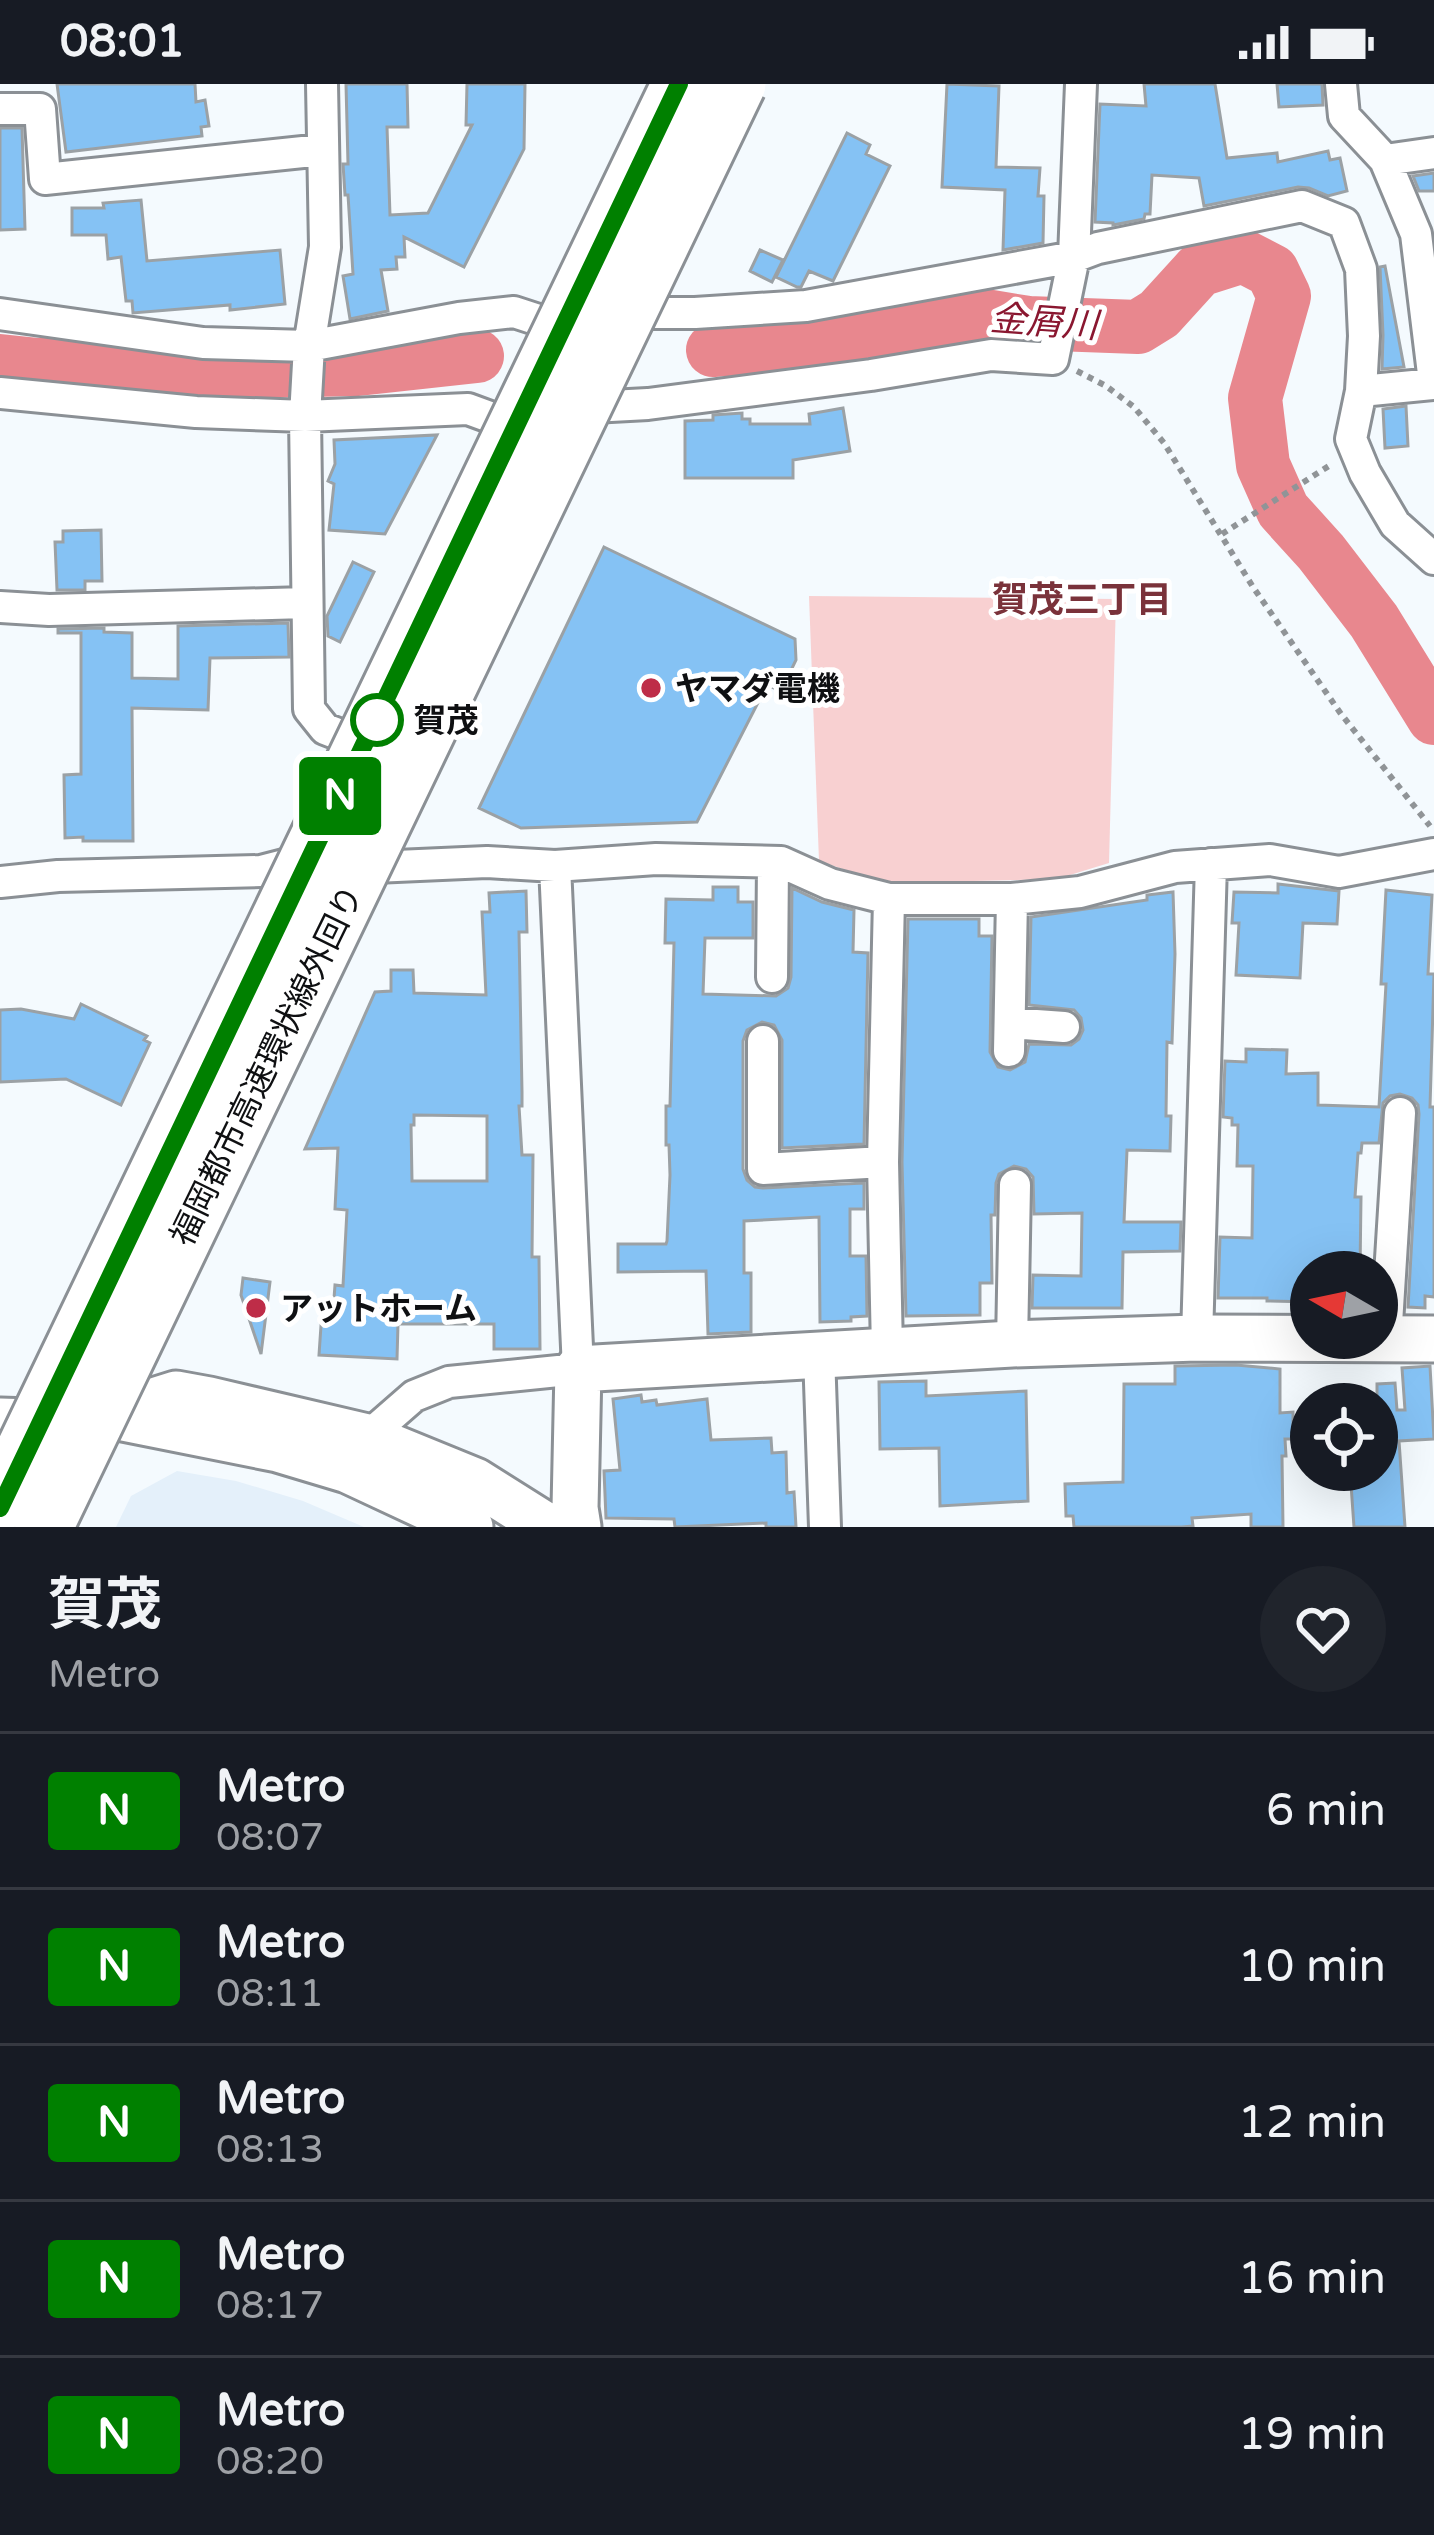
<!DOCTYPE html>
<meta charset="utf-8">
<style>
body{margin:0;font-family:"Varela Round","Noto Sans JP",sans-serif;background:#20242c;color:#f1f3f6;height:100vh;display:flex;flex-direction:column;font-size:45px;white-space:nowrap}
*{box-sizing:border-box;margin:0}
p{font-size:39px;color:#9ea1a6}
.icon{flex:none;width:66px;height:66px;fill:none;stroke:currentColor;stroke-width:2;stroke-linecap:round;stroke-linejoin:round}
.map{position:relative;height:1443px;overflow:hidden}
.side{display:flex;flex-direction:column;background:#171b24;flex:1}
.side>*{flex:none}
.badge{padding:0 24px;border-radius:9px;font-size:42px;line-height:78px}
.needle{width:78px;rotate:279deg}
.controls{position:absolute;left:1290px;top:1167px;display:grid;gap:24px}
.controls a{display:grid;place-items:center;width:108px;height:108px;border-radius:50%;background:#171b24;box-shadow:0 12px 48px #0002;font-size:60px}
.map>.badge{position:absolute;translate:-50% -50%;box-shadow:0 0 0 6px #fff}
.round{display:grid;place-items:center;flex:none;width:126px;height:126px;border-radius:63px;background:#20242c}
.head{display:flex;align-items:center;justify-content:space-between;height:204px;padding:0 48px}
h1{font-size:57px;font-weight:700;line-height:90px}
ul{padding:0;list-style:none}
li{display:flex;align-items:center;gap:36px;height:156px;padding:0 48px;border-top:3px solid #363941}
li div{flex:1}
li b{display:block;font-size:45px}
li em{font-style:normal}
li .badge{min-width:132px;font-weight:700;text-align:center}
.status{display:flex;justify-content:space-between;align-items:center;height:84px;padding:0 60px;background:#171b24;direction:ltr}
.status svg{height:33px;fill:currentColor}
.map>svg:first-child{display:block}
.built{fill:#e4f0fa}
.green{fill:#f8d0d1}
.lines{fill:none;stroke-linecap:round;stroke-linejoin:round}
.river{stroke:#e8878e;stroke-width:54}
.building{fill:#85c2f4;stroke:#9ba1a5;stroke-width:3;fill-rule:evenodd}
.street-casing{stroke:#8b9095;stroke-width:36}
.secondary-casing{stroke:#8b9095;stroke-width:51}
.path{stroke:#909497;stroke-width:6;stroke-dasharray:6 6;stroke-linecap:butt}
.street{stroke:#fff;stroke-width:30}
.secondary{stroke:#fff;stroke-width:45}
.highway-bridge-casing{stroke:#8b9095;stroke-width:63;stroke-linecap:butt}
.highway-bridge{stroke:#fff;stroke-width:57}
.line-casing{stroke:#fff;stroke-width:27}
.line{stroke:#008000;stroke-width:18}
.poi-dot{fill:#be2d48;stroke:#fff;stroke-width:4.5}
.stop-dot{fill:#fff;stroke:#008000;stroke-width:6}
.labels{text-anchor:middle;stroke-width:10;stroke-linejoin:round;paint-order:stroke}
.poi-label{font-size:33px;font-weight:bold;fill:#0f1012;stroke:#fff;text-anchor:start}
.stop-label{font-size:33px;font-weight:bold;fill:#0f1012;stroke:#fff;text-anchor:start}
.street-label{font-size:33px;fill:#0f1012;stroke:#fff}
.water-label{font-size:36px;font-style:italic;fill:#8a1730;stroke:#fff}
.neighbourhood-label{font-size:36px;font-weight:bold;fill:#7a323a;stroke:#fff}
</style>
<div class="status"><b>08:01</b><svg viewBox="0 0 49 12"><path d="M0 12V9h3v3zM5 12V6h3v6zM10 12V3h3v9zM15 12V0h3v12zM26 1h20v11H26zM47 4h2v5h-2z"/></svg></div>
<div class="map">
<svg width="1434" height="1443" viewBox="0 0 1434 1443">
<rect width="100%" height="100%" fill="#f4fafe"/>
<!-- built -->
<path class="built" d="M177,1387L236,1397L303,1417L364,1443H116L131,1412Z"/>
<!-- green -->
<path class="green" d="M809,512L1116,515L1109,779L1057,795L884,799L819,777Z"/>
<g class="lines">
<!-- river -->
<path class="river" d="M713,266L791,260L979,231L1028,239L1138,243L1159,230L1199,186L1243,172L1272,187L1284,212L1255,314L1263,381L1283,426L1321,468L1374,537L1434,634
M0,277L38,281L89,277L181,289L358,285L477,272"/>
</g>
<!-- building -->
<path class="building" d="M57,0H195L196,18L205,16L209,42L201,43L202,52L66,68Z
M346,0H407L408,43H387L390,131L428,129L472,41H466L467,0H525L524,65L464,183L404,153L405,173H396L397,185L381,186L388,227L350,235L343,192L353,190L348,111H345L343,80H348Z
M947,0L999,2L996,83L1040,84L1038,112H1044L1043,159L1003,166L1005,106L942,103Z
M1144,0H1215L1227,74L1277,69L1278,78L1328,67L1330,76L1340,74L1347,107L1328,112L1309,104L1298,103L1204,122L1199,94L1152,91L1150,130H1145L1144,135L1113,141V139L1095,138L1100,20L1146,22Z
M1277,0H1322L1323,21L1279,23Z
M0,44H22L25,145L0,146Z
M847,49L870,61L866,70L890,82L833,197L809,187L801,203H797L776,193Z
M1434,89V107H1419L1413,92Z
M141,116L147,177L280,166L285,220L230,226V221L133,229L132,217H126L121,173L108,175L106,151H72V124H104L103,119Z
M760,166L783,176L772,198L750,187Z
M1385,182L1404,283L1382,285L1383,251L1380,183Z
M1406,322L1408,362L1385,364L1383,325Z
M843,324L850,367L793,376V394H685V337L713,336V331L742,329V335H750V340H810L809,330Z
M437,351L385,450L329,446L334,400L328,397L335,380L334,356Z
M101,446L102,497H85V506H57L55,458H63V447Z
M604,463L795,555L796,576L781,607L767,601L697,738L521,744L479,724Z
M353,478L374,488L340,558L328,552L327,532Z
M288,539L289,573L210,574L208,626L132,624L133,757H83V753L65,754L64,691L81,690V549H58V545L104,544V548L132,549V594L178,595V542Z
M1278,800L1339,807L1337,840L1303,839L1300,894L1236,891L1239,839H1232L1234,808L1278,809Z
M713,803H738V818H753V854H705L703,910L776,912L788,904L791,893L792,804L822,818L854,826L853,868L868,869L864,1060L782,1064V956L774,941L762,938L747,946L743,957V1085L747,1096L755,1103L763,1104L864,1099V1125H850V1172H866L867,1232L851,1233V1237L820,1238L819,1133L744,1137V1189H751V1248L708,1250L706,1187L618,1188V1160H666L667,1157L670,1091L669,1061H666V1022H670L674,859H665L666,815L713,816Z
M1386,806L1432,811L1428,890H1434L1430,1023H1434V1213L1425,1212V1224L1408,1223L1419,1030L1418,1021L1412,1014L1400,1010L1390,1012L1383,1019L1379,1059H1362L1361,1069H1358L1355,1113H1361L1360,1188H1311V1218L1267,1217V1214H1218L1220,1153L1252,1154L1253,1082H1237L1238,1041H1232V1034L1223,1033L1225,977L1246,978V965L1287,966L1286,990L1318,989V1021L1379,1023L1386,900H1381Z
M526,807L527,848H519L522,1008V1022H519L522,1071H533L532,1173H539L540,1265H494V1240H398L397,1275L319,1271L322,1227L333,1228L335,1201L343,1202L347,1126L335,1125L338,1064L305,1065L375,908L391,907V886H413L414,909L486,911L482,828H490L489,809ZM414,1031L487,1032V1097H412L411,1041H414Z
M1173,808L1175,870L1172,959L1167,958L1166,1032H1171L1170,1067L1127,1066L1124,1138H1181L1180,1167L1123,1168L1122,1224H1032L1033,1191L1081,1192L1082,1129L1034,1130L1033,1093L1026,1085L1014,1082L999,1090L996,1099L995,1131H991L992,1199H980V1231L906,1232L902,1078L908,835H979V852H992L990,968L998,983L1010,986L1025,978L1029,960L1071,961L1079,955L1083,946L1081,934L1074,926L1029,921L1031,833L1147,816V811Z
M81,920L147,952L144,956L150,959L121,1021L66,995L0,998V926L21,925L74,935Z
M243,1194L270,1198L261,1270L241,1211Z
M1236,1281L1280,1285V1329L1293,1328V1355H1285L1286,1372H1282L1283,1443H1251V1430L1192,1434L1193,1442L1182,1443H1074L1073,1432H1066L1065,1400L1123,1398L1124,1300H1175V1282Z
M1430,1282L1434,1355L1399,1357L1405,1443H1354L1350,1386H1377V1300L1395,1299L1397,1326H1405L1402,1284Z
M926,1297V1312L1026,1307L1028,1417L940,1422L939,1364L880,1365L879,1298Z
M641,1311L642,1318L656,1316L657,1321L707,1315L711,1356L771,1354L772,1369L786,1368L787,1409L794,1408L796,1443H766V1439L675,1443L674,1435L606,1434L604,1387L620,1386L613,1315Z"/>
<g class="lines">
<defs>
<path id="street" d="M322,0L325,163L309,262L305,332L309,625L325,645L356,657
M1341,0L1344,32L1385,76L1416,150L1434,298
M0,25H40L45,95L322,66
M1385,76L1434,69
M640,229H695L806,222L1074,173L1098,164L1302,122L1344,139L1361,185L1364,252L1361,307L1434,300
M0,230L203,259L309,262L459,234L514,228L557,242
M1361,307L1351,355L1365,389L1395,440L1434,475
M0,309L196,328L305,332L468,325L509,340
M592,323L648,320L871,291L991,271L1053,275L1074,173L1081,0
M0,523L49,526L306,519
M374,783L487,778L555,782L656,775L781,778L830,800L889,815H1012L1080,808L1175,783L1270,776L1339,788L1434,770
M0,798L58,792L261,787L296,778
M772,893L773,779
M1010,939L1064,943
M763,957V1085L883,1078
M1009,967L1012,815
M1197,1254L1211,780
M1386,1256L1400,1029
M1012,1260L1015,1101
M887,1266L883,1078L889,815
M819,1270L825,1443
M367,1353L414,1312L449,1298L578,1285L555,782"/>
<path id="secondary" d="M118,1333L278,1365L348,1386L470,1443
M0,1337L31,1338L109,1331L176,1310L209,1316L367,1353L475,1397L548,1443
M578,1443L575,1424L578,1285L1012,1260L1197,1254L1434,1255"/>
</defs>
<!-- street casing -->
<use href="#street" class="street-casing"/>
<!-- secondary casing -->
<use href="#secondary" class="secondary-casing"/>
<!-- path -->
<path class="path" d="M1077,287L1106,302L1134,323L1164,359L1253,503L1341,630L1430,742
M1222,450L1332,380"/>
<!-- street -->
<use href="#street" class="street"/>
<!-- secondary -->
<use href="#secondary" class="secondary"/>
<defs>
<path id="highway-bridge" d="M0,1418L681,0
M44,1443L737,0"/>
</defs>
<!-- highway-bridge casing -->
<use href="#highway-bridge" class="highway-bridge-casing"/>
<!-- highway-bridge -->
<use href="#highway-bridge" class="highway-bridge"/>
</g>
<g class="lines">
<defs>
<path id="line" d="M0,1424L679,0"/>
</defs>
<!-- line casing -->
<use href="#line" class="line-casing"/>
<!-- line -->
<use href="#line" class="line"/>
</g>
<!-- markers -->
<g class="poi-dot">
<circle cx="651" cy="604" r="12"/>
<circle cx="256" cy="1224" r="12"/>
</g>
<circle class="stop-dot" cx="377" cy="636" r="24"/>
<g class="labels">
<!-- poi labels -->
<g class="poi-label">
<text x="675" y="616">ヤマダ電機</text>
<text x="280" y="1236">アットホーム</text>
</g>
<!-- stop labels -->
<g class="stop-label">
<text x="413" y="648">賀茂</text>
</g>
<!-- street labels -->
<g class="street-label">
<text transform="translate(266 981) rotate(-64)" y="12">福岡都市高速環状線外回り</text>
</g>
<!-- water labels -->
<g class="water-label">
<text transform="translate(1044 237) rotate(4)" y="13">金屑川</text>
</g>
<!-- neighbourhood labels -->
<g class="neighbourhood-label">
<text x="1082" y="528">賀茂三丁目</text>
</g>
</g>
</svg>
<div class="controls">
<a><svg class="needle" viewBox="-14 -14 28 28"><path d="M0-13l5 13h-10z" fill="#e53935"/><path d="M0 13l5-13h-10z" fill="#9ea1a6"/></svg></a>
<a><svg class="icon" aria-label="locate" viewBox="0 0 24 24"><circle cx="12" cy="12" r="6"/><path d="M12 2v4M12 18v4M2 12h4M18 12h4"/></svg></a>
</div>
<b class="badge" style="left:340px;top:712px;background:#008000;color:#fff">N</b>
</div>
<section class="side">
<div class="head"><div><h1>賀茂</h1><p>Metro</p></div><a class="round"><svg class="icon" aria-label="heart" viewBox="0 0 24 24"><path d="M12 20l-8-8c-3-5 5-10 8-4 3-6 11-1 8 4z"/></svg></a></div>
<ul>
<li><span class="badge" style="background:#008000;color:#fff">N</span><div><b>Metro</b><p>08:07</p></div><em>6 min</em></li>
<li><span class="badge" style="background:#008000;color:#fff">N</span><div><b>Metro</b><p>08:11</p></div><em>10 min</em></li>
<li><span class="badge" style="background:#008000;color:#fff">N</span><div><b>Metro</b><p>08:13</p></div><em>12 min</em></li>
<li><span class="badge" style="background:#008000;color:#fff">N</span><div><b>Metro</b><p>08:17</p></div><em>16 min</em></li>
<li><span class="badge" style="background:#008000;color:#fff">N</span><div><b>Metro</b><p>08:20</p></div><em>19 min</em></li>
</ul>
</section>
